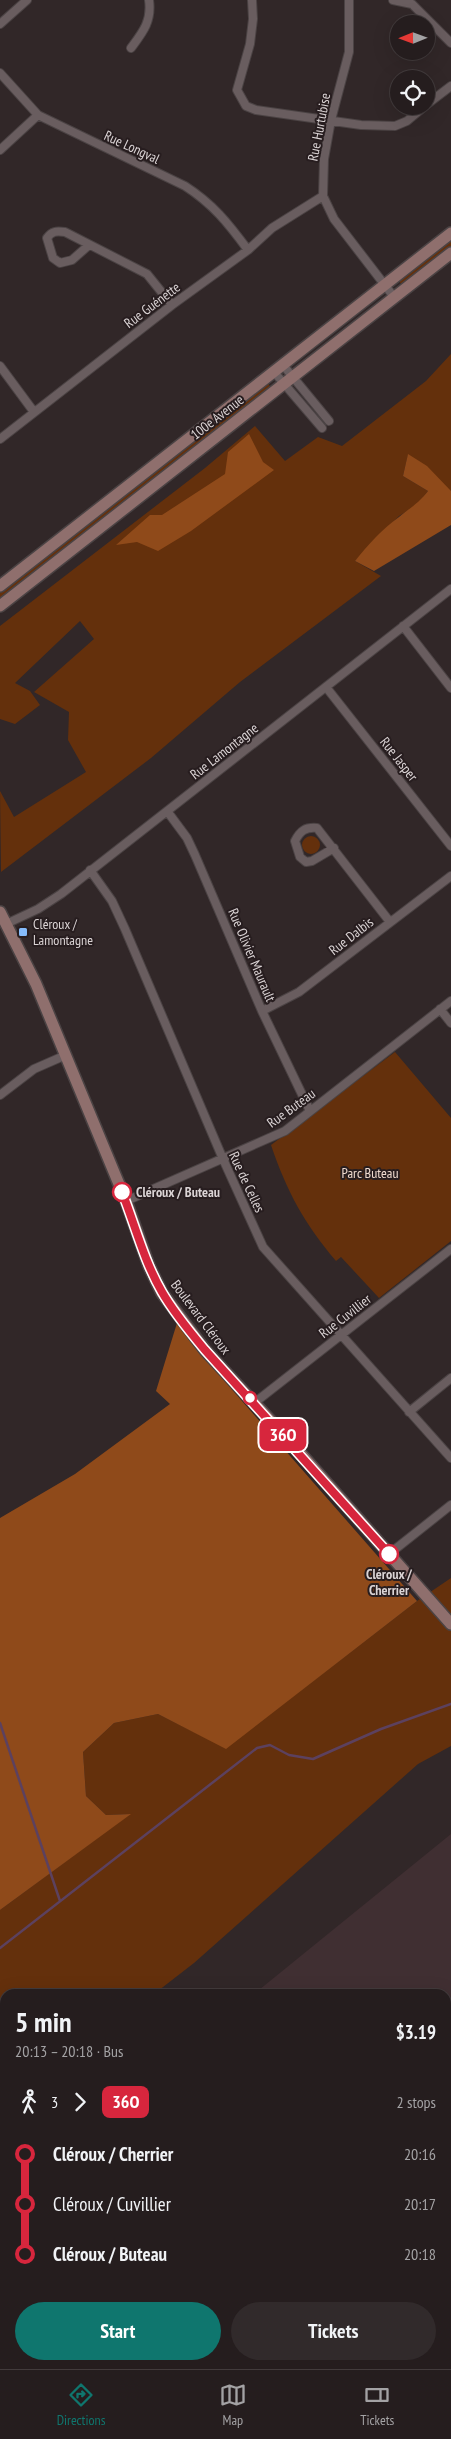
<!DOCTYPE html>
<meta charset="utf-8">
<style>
body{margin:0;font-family:"PT Sans Narrow",sans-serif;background:#312a2b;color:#f1f3f6;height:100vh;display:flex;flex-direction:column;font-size:19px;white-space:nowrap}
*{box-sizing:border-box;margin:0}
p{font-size:16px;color:#a3a2a4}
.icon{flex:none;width:28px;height:28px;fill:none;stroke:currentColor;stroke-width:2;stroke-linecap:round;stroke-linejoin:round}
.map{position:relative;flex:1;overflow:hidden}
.details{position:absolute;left:0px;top:1989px;width:451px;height:381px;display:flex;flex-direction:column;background:#251d1e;border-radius:15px 15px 0 0;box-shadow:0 5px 20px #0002,0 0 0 1px #423b3c}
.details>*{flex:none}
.badge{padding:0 10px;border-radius:8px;font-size:18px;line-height:32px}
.needle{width:32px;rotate:269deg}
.tools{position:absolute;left:390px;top:15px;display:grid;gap:10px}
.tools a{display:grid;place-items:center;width:45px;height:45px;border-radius:50%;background:#251d1e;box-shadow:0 5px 20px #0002,0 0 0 1px #423b3c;font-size:25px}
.map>.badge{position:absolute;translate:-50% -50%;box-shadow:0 0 0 2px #fff}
.legs{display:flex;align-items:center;gap:8px;height:55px;padding:0 15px;font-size:16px}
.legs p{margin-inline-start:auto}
.summary{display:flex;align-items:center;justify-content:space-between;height:85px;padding:0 15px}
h1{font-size:28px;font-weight:600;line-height:38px}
.primary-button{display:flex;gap:10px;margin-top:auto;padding:10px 15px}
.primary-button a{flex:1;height:58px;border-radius:30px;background:#0f766e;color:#fff;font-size:20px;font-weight:600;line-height:58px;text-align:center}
.primary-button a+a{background:#312a2b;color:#f1f3f6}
ul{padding:0 15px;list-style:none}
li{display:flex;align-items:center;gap:18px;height:50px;font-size:19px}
li i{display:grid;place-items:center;width:8px;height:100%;margin:0 6px;background:currentColor}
li i::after{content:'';width:12px;height:12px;margin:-6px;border:4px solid;border-radius:50%;background:#251d1e}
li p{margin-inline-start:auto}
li:first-child i{background:linear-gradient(#0000 50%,currentColor 0)}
li:last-child i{background:linear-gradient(currentColor 50%,#0000 0)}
.menu{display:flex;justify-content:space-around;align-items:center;height:70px;border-top:1px solid #423b3c;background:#251d1e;font-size:14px;color:#a3a2a4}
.menu a{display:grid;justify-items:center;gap:2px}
.menu .on{color:#0f766e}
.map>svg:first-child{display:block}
.built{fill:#402f32}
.green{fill:#64300c}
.forest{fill:#8f4a1a}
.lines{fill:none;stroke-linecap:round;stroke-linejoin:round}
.stream{stroke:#5c415f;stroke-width:2.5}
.street-casing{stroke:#4b4344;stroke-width:10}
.secondary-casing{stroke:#4b4344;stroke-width:14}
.primary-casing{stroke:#4b4344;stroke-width:15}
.highway-casing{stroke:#4b4344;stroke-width:18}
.street{stroke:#695d5f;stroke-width:8}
.secondary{stroke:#8f6f6d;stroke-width:11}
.primary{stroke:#b5827c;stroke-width:12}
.highway{stroke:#e79a8f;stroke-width:15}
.line-1-casing{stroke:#fff;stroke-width:11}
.line-1{stroke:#d7263d;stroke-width:8}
.poi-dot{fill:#85bbfb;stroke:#271d1f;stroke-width:2}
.stop-1-dot{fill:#fff;stroke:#d7263d;stroke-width:2.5}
.labels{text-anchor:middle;stroke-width:4;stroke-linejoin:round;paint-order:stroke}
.street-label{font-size:14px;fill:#dbd4d5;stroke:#271d1f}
.poi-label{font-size:14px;fill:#dbd4d5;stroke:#271d1f;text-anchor:start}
.park-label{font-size:14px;fill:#f0dbcf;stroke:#271d1f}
.stop-label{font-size:14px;font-weight:bold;fill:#dbd4d5;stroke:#271d1f;text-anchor:start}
</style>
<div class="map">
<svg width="451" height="2369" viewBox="0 0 451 2369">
<rect width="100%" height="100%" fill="#312728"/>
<!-- built -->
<path class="built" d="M451,1834V2369H120L116,2365H446V1994H254Z"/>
<!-- green -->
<path class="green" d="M451,239V247L402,285L398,280Z
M451,354V492L408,455L403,476L428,491L417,505L399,516L355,561L381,576L240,682L151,758L1,872L0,791L14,817L86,772L68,740L69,712L34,692L94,639L80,621L15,683L30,691L40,705L15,724L0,719V626L205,468L255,426L285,461L318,437L342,446L426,381Z
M268,383L271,388L0,599V591Z
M302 845a9 9 0 1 1 18 0a9 9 0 1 1-18 0Z
M395,1052L451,1118V1241L379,1298L341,1257L336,1261C304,1223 287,1192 271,1145Z
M451,1578V1746L418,1764L194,1963L154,1994H5V2107L0,2111V1910L130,1814L106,1815L86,1796L83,1752L114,1723L158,1714L226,1748L417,1601Z"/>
<!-- forest -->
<path class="forest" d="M249,434L263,462L274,470L191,531L158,551L137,542L116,545L150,515H162L225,474L228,452Z
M408,454L427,466L451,491V525L374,571L355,561C368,545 382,529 399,517C410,508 419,503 428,491L403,476Z
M177,1323L193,1345L417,1601L226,1749L158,1714L114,1723L83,1752L86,1796L106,1815L131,1814L0,1910V1518L75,1474L170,1404L156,1391Z
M5,2187V2239L0,2227V2190Z
M61,2365H95C86,2369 70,2369 61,2365Z"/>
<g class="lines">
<!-- stream -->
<path class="stream" d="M0,1723L60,1901
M0,1948L257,1748L270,1745L289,1755L313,1759L381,1729L451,1704"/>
<defs>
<path id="street" d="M252,0L253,19L250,44L237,90L246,106L256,110L361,125L395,126L407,121L425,106
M349,0V52L331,120L324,159L323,196L334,219L394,297
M393,0L412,4L451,43
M0,24L27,0
M131,48C143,32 152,21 149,0
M0,73L38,115L185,186C213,204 228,223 248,250
M426,105L451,86
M0,150L38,115
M89,245L72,260L60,263L53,258L47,238C52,231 56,231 65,232L147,274L172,305
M283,365L329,421
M0,366L34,412
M274,372L322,428
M0,439L172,305L248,250L272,228L323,196
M403,626L451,688
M326,687L451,846
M167,811L187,838L195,855L262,1011L310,1111
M334,848L312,861L306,862L300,857L295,841C300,831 305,827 317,828L390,922
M90,870L112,901L125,929L223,1159L263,1247L451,1458
M6,924L38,909L61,894L451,589
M440,1009L451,1023
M262,1011L299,992L451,876
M0,1095L34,1069L66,1055
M126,1201L285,1131L451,1001
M254,1403L451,1249
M409,1412L451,1378
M389,1554L451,1505"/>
<path id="secondary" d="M0,586L451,233
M0,606L451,253
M0,912L36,984L126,1201L149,1266L162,1293L205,1350L293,1445L451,1624"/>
<path id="primary" d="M0,2313L5,2327
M18,2365L20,2369
M31,2365L34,2369"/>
<path id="highway" d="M0,2353L5,2363"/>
</defs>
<!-- street casing -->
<use href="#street" class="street-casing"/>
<!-- secondary casing -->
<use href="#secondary" class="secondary-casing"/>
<!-- primary casing -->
<use href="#primary" class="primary-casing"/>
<!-- highway casing -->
<use href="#highway" class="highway-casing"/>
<!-- street -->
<use href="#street" class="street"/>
<!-- secondary -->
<use href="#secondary" class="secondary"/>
<!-- primary -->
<use href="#primary" class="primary"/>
<!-- highway -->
<use href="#highway" class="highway"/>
</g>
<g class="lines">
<defs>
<path id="line-1" d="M122,1192C135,1225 144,1261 162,1292C174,1313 190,1332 205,1350L389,1554"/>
</defs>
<!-- line-1 casing -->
<use href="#line-1" class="line-1-casing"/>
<!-- line-1 -->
<use href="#line-1" class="line-1"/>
</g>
<!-- markers -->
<rect class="poi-dot" x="18" y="927" width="10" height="10" rx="2.5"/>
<g class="stop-1-dot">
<circle cx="122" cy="1192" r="9"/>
<circle cx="250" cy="1398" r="6"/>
<circle cx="389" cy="1554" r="9"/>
</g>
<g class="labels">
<!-- street labels -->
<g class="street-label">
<text transform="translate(319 127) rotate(-79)" y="5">Rue Hurtubise</text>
<text transform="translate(132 147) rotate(25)" y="5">Rue Longval</text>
<text transform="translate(152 305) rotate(-37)" y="5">Rue Guénette</text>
<text transform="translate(217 417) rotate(-38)" y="5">100e Avenue</text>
<text transform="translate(224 751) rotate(-38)" y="5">Rue Lamontagne</text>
<text transform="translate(399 759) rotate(52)" y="5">Rue Jasper</text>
<text transform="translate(351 936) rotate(-38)" y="5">Rue Dalbis</text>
<text transform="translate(252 955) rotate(67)" y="5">Rue Olivier Maurault</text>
<text transform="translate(291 1108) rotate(-36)" y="5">Rue Buteau</text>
<text transform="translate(247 1182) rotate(65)" y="5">Rue de Celles</text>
<text transform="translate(345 1316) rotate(-38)" y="5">Rue Cuvillier</text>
<text transform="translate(201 1317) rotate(53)" y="5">Boulevard Cléroux</text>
</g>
<!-- poi labels -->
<g class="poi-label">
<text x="33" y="929">Cléroux /<tspan x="33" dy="16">Lamontagne</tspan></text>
</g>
<!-- park labels -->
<g class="park-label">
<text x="370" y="1178">Parc Buteau</text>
</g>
<!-- stop labels -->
<g class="stop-label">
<text x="136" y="1197">Cléroux / Buteau</text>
<text x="389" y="1579" text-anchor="middle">Cléroux /<tspan x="389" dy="16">Cherrier</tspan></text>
</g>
</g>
</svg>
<div class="tools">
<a><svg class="needle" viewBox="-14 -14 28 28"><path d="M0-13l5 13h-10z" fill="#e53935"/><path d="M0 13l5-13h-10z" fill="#a3a2a4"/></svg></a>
<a><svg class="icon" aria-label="locate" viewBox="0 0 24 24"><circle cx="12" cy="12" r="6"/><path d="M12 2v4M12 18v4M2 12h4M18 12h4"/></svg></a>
</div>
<b class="badge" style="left:283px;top:1435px;background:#d7263d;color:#fff">36O</b>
<section class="details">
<div class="summary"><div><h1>5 min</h1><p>20:13 – 20:18 · Bus</p></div><b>$3.19</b></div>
<div class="legs"><svg class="icon" aria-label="walk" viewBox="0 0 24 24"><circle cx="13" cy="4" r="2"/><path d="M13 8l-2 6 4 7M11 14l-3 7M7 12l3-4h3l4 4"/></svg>3<svg class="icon" aria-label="forward" viewBox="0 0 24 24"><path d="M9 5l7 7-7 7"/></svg><b class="badge" style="background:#d7263d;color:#fff">36O</b><p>2 stops</p></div>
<ul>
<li><i style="color:#d7263d"></i><b>Cléroux / Cherrier</b><p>20:16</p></li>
<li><i style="color:#d7263d"></i><span>Cléroux / Cuvillier</span><p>20:17</p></li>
<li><i style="color:#d7263d"></i><b>Cléroux / Buteau</b><p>20:18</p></li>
</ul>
<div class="primary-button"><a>Start</a><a>Tickets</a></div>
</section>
</div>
<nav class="menu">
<a class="on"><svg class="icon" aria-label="directions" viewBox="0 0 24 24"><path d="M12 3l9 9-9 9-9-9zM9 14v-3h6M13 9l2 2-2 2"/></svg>Directions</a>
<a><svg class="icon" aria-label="map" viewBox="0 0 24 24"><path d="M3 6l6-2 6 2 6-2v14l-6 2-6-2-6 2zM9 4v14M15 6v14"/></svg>Map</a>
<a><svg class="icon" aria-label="tickets" viewBox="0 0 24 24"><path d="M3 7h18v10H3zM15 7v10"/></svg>Tickets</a>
</nav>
